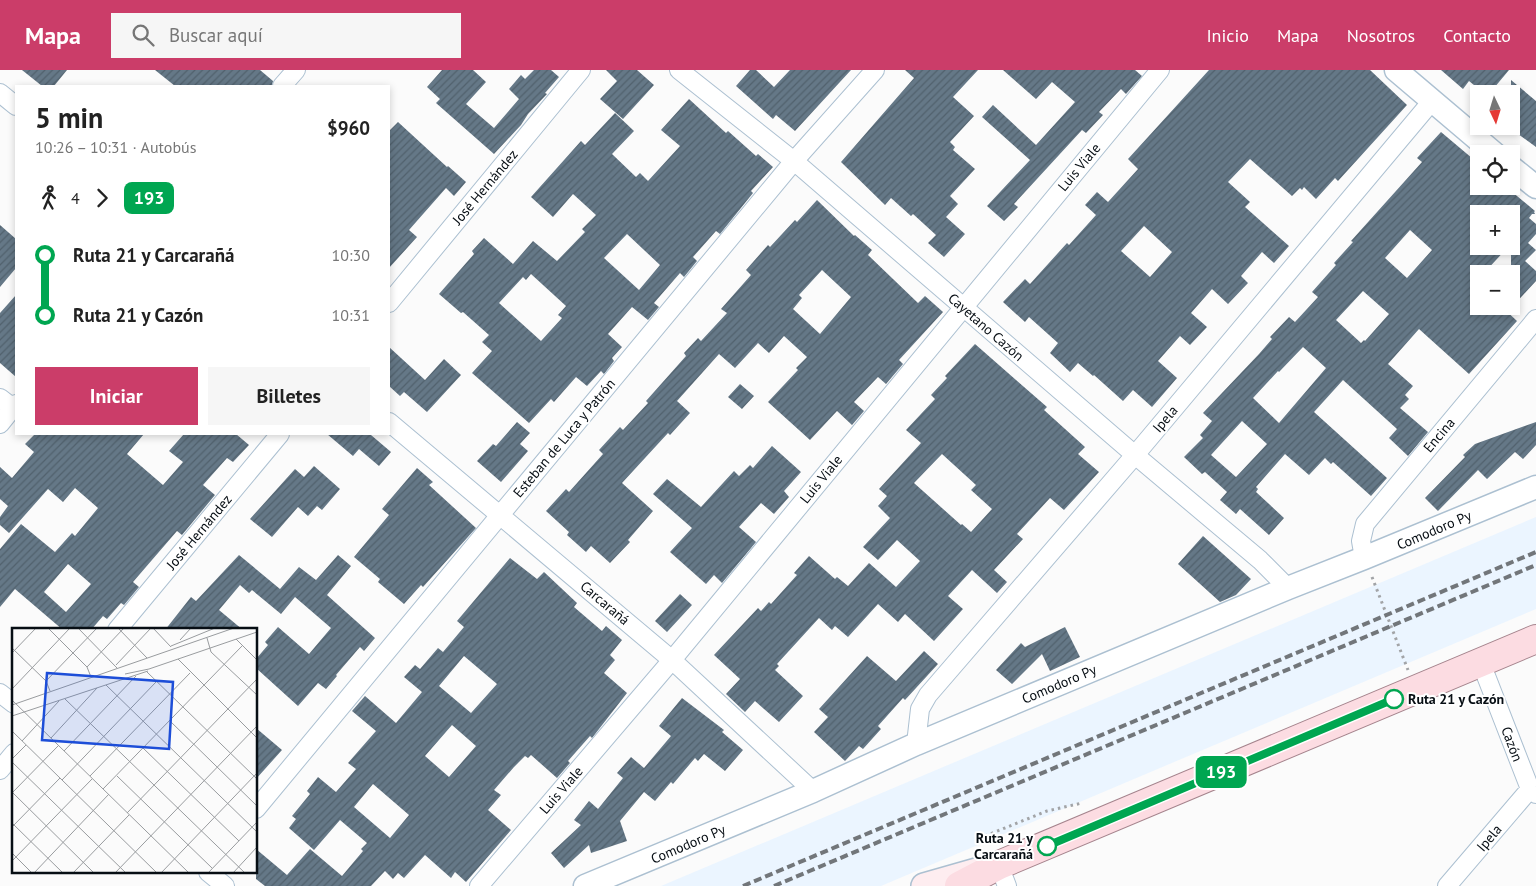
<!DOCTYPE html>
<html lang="es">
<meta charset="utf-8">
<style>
body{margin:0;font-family:"PT Sans",sans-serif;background:#f6f6f6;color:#222;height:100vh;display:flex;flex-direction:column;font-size:19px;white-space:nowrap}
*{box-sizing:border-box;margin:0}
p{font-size:16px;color:#767676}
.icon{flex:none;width:28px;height:28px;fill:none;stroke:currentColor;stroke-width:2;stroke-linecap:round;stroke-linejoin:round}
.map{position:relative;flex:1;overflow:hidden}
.sheet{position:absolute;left:15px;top:15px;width:375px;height:350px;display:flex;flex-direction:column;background:#fff;border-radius:0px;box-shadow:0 2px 8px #0003}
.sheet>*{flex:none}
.badge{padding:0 10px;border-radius:8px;font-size:18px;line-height:32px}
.needle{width:32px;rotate:176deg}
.controls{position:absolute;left:1470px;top:15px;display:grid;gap:10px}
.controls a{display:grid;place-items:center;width:50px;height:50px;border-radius:0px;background:#fff;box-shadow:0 2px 8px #0003;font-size:25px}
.map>.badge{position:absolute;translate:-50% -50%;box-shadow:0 0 0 2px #fff}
.legs{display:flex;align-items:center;gap:8px;height:55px;padding:0 20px;font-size:16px}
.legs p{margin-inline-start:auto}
.overview{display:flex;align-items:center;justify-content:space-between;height:85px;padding:0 20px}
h1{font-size:28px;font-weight:700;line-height:38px}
.cta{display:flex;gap:10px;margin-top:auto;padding:10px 20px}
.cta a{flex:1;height:58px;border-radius:0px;background:#cb3d69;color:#fff;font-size:20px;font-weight:700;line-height:58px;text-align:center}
.cta a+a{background:#f6f6f6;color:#222}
ul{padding:0 20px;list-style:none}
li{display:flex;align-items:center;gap:18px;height:60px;font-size:19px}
li i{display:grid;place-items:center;width:8px;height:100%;margin:0 6px;background:currentColor}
li i::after{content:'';width:12px;height:12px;margin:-6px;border:4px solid;border-radius:50%;background:#fff}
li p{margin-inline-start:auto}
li:first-child i{background:linear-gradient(#0000 50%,currentColor 0)}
li:last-child i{background:linear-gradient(currentColor 50%,#0000 0)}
header{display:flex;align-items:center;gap:30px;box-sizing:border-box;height:70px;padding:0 25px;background:#cb3d69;color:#fff}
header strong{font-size:24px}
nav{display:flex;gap:28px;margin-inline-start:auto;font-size:18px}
.search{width:350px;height:45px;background:#f6f6f6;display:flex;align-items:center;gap:12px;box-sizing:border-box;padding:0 18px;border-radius:0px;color:#767676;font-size:19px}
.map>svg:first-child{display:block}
.built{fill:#ebf5ff}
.building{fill:url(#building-hatch);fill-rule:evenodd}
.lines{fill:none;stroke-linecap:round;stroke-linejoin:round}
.minor-casing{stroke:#acc0d1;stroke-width:20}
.tertiary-casing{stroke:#acc0d1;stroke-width:25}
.secondary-casing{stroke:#acc0d1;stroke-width:28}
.primary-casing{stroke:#a5848d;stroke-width:30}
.path{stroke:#a2a4a7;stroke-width:3;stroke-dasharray:2.5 4;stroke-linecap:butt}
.minor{stroke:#fff;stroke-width:18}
.tertiary{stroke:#fff;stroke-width:22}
.secondary{stroke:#feedf0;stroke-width:25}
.primary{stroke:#fcdce2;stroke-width:28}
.rail{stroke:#72767a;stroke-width:4;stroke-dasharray:8 4;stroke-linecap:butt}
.line-1-casing{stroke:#fff;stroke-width:11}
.line-1{stroke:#00a651;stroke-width:8}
.stop-1-dot{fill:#fff;stroke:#00a651;stroke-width:2.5}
.labels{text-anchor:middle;stroke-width:4;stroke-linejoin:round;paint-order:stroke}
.street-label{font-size:14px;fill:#070e14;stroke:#fff}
.stop-label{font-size:14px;font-weight:bold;fill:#070e14;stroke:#fff;text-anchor:start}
.inset-road{fill:none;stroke:#999c9f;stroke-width:1}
.view{fill:#1d4ed8;fill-opacity:0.15;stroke:#1d4ed8;stroke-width:2.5}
.inset-edge{fill:none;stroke:#070e14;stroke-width:2.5}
</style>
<header>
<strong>Mapa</strong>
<div class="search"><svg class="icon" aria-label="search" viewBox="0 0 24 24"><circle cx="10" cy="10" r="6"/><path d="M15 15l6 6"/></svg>Buscar aquí</div>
<nav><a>Inicio</a><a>Mapa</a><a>Nosotros</a><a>Contacto</a></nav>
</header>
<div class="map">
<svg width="1536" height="816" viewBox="0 0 1536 816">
<defs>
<pattern id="building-hatch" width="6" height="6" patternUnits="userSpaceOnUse" patternTransform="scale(1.25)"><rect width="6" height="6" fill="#657887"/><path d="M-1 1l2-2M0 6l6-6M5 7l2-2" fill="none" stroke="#51616d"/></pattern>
</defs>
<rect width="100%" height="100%" fill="#fbfbfb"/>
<!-- built -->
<path class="built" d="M1536,447V539L881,816H661Z"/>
<!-- building -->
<path class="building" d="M22,0H67L54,16H42Z
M155,0H260L273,11L272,16H175Z
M442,0H473L486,12L466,34L494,58L519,29L509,19L521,5L525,9L534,0H551L559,7L545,23L547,24L528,44L521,55L494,84L436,33L440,29L427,17Z
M606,0H637L654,15L623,49L600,29L617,11Z
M750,0H756L774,17L790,0H851L795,61L776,45L773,49L736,16Z
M905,0H978L953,27L974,46L950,72L955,77L953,80L975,99L950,126L958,134L946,147L965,164L944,187L928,173L936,165L913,144L911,146L891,128L885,135L841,92L914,8Z
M1003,0H1135L1142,6L1126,24L1121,19L1099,42L1103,45L1086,63L1082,60L1014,134L1018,137L1004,151L987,136L1030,90L982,47L993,35L1036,75L1075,32L1052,12L1036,29Z
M1209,0H1370L1407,35L1338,111L1335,108L1316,129L1304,117L1302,120L1300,118L1292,126L1250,89L1228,112L1250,132L1245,137L1289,176L1274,193L1262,182L1241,206L1248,213L1228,234L1212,219L1191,243L1207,257L1190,275L1180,266L1158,291L1177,308L1152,337L1133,320L1123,331L1094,305L1093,306L1078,293L1070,302L1050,283L1058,273L1029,247L1025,252L1003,232L1025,209L1030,214L1067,173L1069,175L1096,145L1085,135L1097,122L1108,132L1138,99L1128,89ZM1144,156L1172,182L1150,207L1121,181Z
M1441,0H1509L1489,24H1485L1469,11L1463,19Z
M1511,10L1536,31V77L1511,59Z
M689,29L726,63L728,61L756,86L758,84L773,97L751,121L753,123L720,164L716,161L693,187L697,191L684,207L680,203L654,233L659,237L648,250L632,237L608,264L622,277L612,288L614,291L604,304L601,301L587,316L576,307L554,332L551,329L529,353L472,303L492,281L482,272L489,265L463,242L461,243L439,224L474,184L472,181L484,168L513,194L533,171L557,191L585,162L582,159L596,145L573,124L553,147L531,127L581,71L585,75L615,43L634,61L612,84L636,107L640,103L648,111L680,76L661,60ZM627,164L660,195L639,220L604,188ZM531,204L566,236L558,245L562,248L541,271L499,233L523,207L526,210Z
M398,52L447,97L448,96L466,112L454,126L446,118L409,160L417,167L389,198V61Z
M1441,62L1479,94V116H1505L1535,141L1534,142L1535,144H1532L1529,148L1536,154V164L1528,173L1536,180L1525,191L1536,201V211L1511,238V144H1479V176H1509L1483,204H1479V236H1501L1517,251L1469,304L1419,259L1388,294L1413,316L1405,325L1409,329L1400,338L1428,362L1408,386L1389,368L1397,359L1343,310L1314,342L1387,408L1371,426L1333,392L1331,394L1325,388L1309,405L1285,384L1256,417L1258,419L1256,422L1284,448L1269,465L1240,439L1236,444L1220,430L1227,422L1205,402L1202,404L1184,387L1203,368L1200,365L1212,351L1203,343L1259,284L1272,269L1270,267L1289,247L1295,252L1318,227L1312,222L1336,195L1334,193L1353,172L1351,171L1422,92L1417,88ZM1410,160L1432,180L1407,208L1385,188ZM1363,221L1389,244L1365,271L1364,270L1361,273L1336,250ZM1303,277L1326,298L1279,353L1253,328L1278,301L1279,302ZM1242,351L1267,374L1236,407L1211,385Z
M817,130L854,166L855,165L872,180L868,185L918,233L925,226L943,242L899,290L903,294L886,314L878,307L854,332L864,341L852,355L837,341L810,370L768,332L798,300L796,298L807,287L784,266L769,283L758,273L735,298L719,284L677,331L690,343L670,365L668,363L622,413L653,441L628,470L630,472L610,493L591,476L586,482L567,465L569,462L546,441L566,419L569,422L603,384L599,380L620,357L623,360L648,333L646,331L686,286L684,283L698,268L701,271L727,243L721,239L751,205L746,200L768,175L770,177L795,150L797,152ZM822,200L851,227L820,264L793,239L802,228L799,225Z
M0,155L16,169V198L0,217Z
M16,225V307L0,293V243Z
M975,274L1047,337L1044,340L1085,377L1078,384L1099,402L1064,440L1050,428L1017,464L1023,469L994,500L1007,512L997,523L972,500L948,526L963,539L934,571L905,544L898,552L878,534L848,567L835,556L832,560L819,548L777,594L779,596L775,600L803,626L779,652L755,631L745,642L726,624L740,609L714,585L758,538L761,541L769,532L771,534L797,505L794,503L809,486L835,509L837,507L848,516L869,493L896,517L920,491L897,470L878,490L863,477L890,448L878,436L887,426L879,419L921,373L906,360L935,329L931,325L947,308L945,306ZM942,384L976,415L971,420L992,439L971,462L962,454L961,455L914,413Z
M389,277L425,310L444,289L461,305L427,342L404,322L400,326L389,316Z
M740,314L754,326L742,339L728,327Z
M517,352L530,363L520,374L528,381L501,412L477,391L493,374L496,376Z
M1536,352V375L1523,389L1515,382L1487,409L1478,400L1438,441L1425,428L1465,387L1463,385L1475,374Z
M35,364H144L127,384L163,415L183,392L169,381L184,364H236L249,375L233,392L227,388L203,415L215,425L182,465L177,461L133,512L139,517L124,535L121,533L107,549L103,546L91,560H63L15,519L0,537V479L21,454L55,482L72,463L75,466L98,438L75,418L63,432L48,419L9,463L0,455V447L8,436L0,429V397L12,408L34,382L25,374ZM68,494L91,514L66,542L44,522Z
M327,364H372L371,365L391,382L379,396L359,379L353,386Z
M772,376L801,402L784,421L789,427L774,444L761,433L739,457L756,472L722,513L714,505L706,514L670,482L692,458L653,424L667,409L701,437L734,401L739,406L750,395L753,398Z
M314,396L340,419L322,440L317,436L308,446L298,437L272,467L250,449L295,399L304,407Z
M417,398L433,412L429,415L476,458L423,517L421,515L404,534L378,512L380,509L354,487L389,445L382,439Z
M1203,466L1251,509L1236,525L1220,532L1178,494Z
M239,485L280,519L299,497L316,510L338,485L351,496L327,525L375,568L364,581L360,577L336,605L337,606L326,619L318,613L298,636L256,598V589L268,575L265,572L278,557L309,584L331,558L295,527L281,544L252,520L249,523L240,515L219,540L243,560H165L191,527L196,531Z
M510,488L537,509L544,502L577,533L574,537L602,561L606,556L622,570L610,585L615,590L604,603L627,623L592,668L590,666L568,691L570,693L557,708L531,685L528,688L525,686L514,697L494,720L501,725L488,740L511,760L466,812L455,802L451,808L425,785L404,808L398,803L393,809L385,801L371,816H265L256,809V779L287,805L310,779L342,806L363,781L361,779L367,773L340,750L314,780L289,758L296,749L292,746L310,724L307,721L318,707L336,722L356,699L348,693L376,661L352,641L365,626L396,653L422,622L404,607L415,595L420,599L438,578L443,582L464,557L457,551ZM464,586L497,614L471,643L439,616ZM452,655L476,676L449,707L425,686ZM373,714L409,745L390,768L354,737Z
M680,524L692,535L667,562L655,551Z
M1065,557L1080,587L1050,601L1042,584L1012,614L996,600L1021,573L1025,577Z
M924,581L938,594L905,630L903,628L878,656L881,659L863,679L859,676L845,691L814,662L828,647L819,639L867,586L896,611Z
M682,628L724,660L722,662L743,680L725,701L704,684L698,691L695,688L673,714L671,712L655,731L644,722L620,751L627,771L591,783L589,775L564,798L551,783L581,755L574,750L589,731L598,739L623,708L617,703L631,687L644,698L671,666L659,656Z
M256,658L282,680L256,709Z"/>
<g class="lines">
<defs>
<path id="minor" d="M679,0L794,91L1135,385L1260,490L1288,518
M282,16L296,0
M0,23L16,36
M389,233L581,0
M0,328L13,338
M389,352L672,590L813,721
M0,354L16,334
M1364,488L1361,471L1365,454L1536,249
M117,560L280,364
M1481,593L1530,719L1536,724
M0,623L14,634
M916,674L920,639L928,625L1135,385L1432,31
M0,700L14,683
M256,739L794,91L875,0
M999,795L1007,816
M208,802L225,816
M479,816L672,590L1160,0
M1447,816L1530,719"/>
<path id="tertiary" d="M1396,0L1495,84
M1511,97L1536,117
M585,816L813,721L916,674L1288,518L1364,488L1536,417"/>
<path id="secondary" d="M924,816L980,800"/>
<path id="primary" d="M959,816L999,795L1536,569"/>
</defs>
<!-- minor casing -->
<use href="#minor" class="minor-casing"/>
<!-- tertiary casing -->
<use href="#tertiary" class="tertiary-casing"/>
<!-- secondary casing -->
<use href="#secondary" class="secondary-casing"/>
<!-- primary casing -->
<use href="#primary" class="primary-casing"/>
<!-- path -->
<path class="path" d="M1372,507L1408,600
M985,766L1047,741L1082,733"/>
<!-- minor -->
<use href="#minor" class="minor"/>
<!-- tertiary -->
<use href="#tertiary" class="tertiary"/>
<!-- secondary -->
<use href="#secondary" class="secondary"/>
<!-- primary -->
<use href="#primary" class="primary"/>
<!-- rail -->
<path class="rail" d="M743,816L1536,482
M774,816L1536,495"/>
</g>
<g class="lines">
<defs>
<path id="line-1" d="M1047,776L1394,629"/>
</defs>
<!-- line-1 casing -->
<use href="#line-1" class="line-1-casing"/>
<!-- line-1 -->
<use href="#line-1" class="line-1"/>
</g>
<!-- markers -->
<g class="stop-1-dot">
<circle cx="1394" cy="629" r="9"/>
<circle cx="1047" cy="776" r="9"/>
</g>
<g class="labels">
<!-- street labels -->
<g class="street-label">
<text transform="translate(1079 97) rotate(-50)" y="5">Luis Viale</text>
<text transform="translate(485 117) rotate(-50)" y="5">José Hernández</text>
<text transform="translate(986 257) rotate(41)" y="5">Cayetano Cazón</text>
<text transform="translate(1165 349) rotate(-50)" y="5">Ipela</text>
<text transform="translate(1439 365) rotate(-50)" y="5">Encina</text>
<text transform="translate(564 368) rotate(-50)" y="5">Esteban de Luca y Patrón</text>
<text transform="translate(821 409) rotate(-51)" y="5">Luis Viale</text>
<text transform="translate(1434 460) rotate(-23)" y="5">Comodoro Py</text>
<text transform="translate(199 462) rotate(-50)" y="5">José Hernández</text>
<text transform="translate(605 533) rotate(40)" y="5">Carcarañá</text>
<text transform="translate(1059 614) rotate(-23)" y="5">Comodoro Py</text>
<text transform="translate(1512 674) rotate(69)" y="5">Cazón</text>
<text transform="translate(561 720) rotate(-49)" y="5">Luis Viale</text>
<text transform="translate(1489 768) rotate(-50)" y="5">Ipela</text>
<text transform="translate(688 774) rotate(-23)" y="5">Comodoro Py</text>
</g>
<!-- stop labels -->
<g class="stop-label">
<text x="1408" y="634">Ruta 21 y Cazón</text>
<text x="1033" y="773" text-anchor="end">Ruta 21 y<tspan x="1033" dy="16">Carcarañá</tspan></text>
</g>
</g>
<!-- overview -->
<g transform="translate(12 558)">
<rect width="245" height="245" fill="#fbfbfb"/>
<path class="inset-road" d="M36,0L75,39L79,49M66,0L105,40M106,0L135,30M141,0L159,19M195,10L199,24L245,67M224,11L245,32M168,12L179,0M159,18L203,0M0,20L34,53L38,63M0,25L24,0M166,31L245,110M104,37L139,0M75,39L112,0M135,44L245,151M113,46L137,41L245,4M34,53L85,0M94,57L245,204M0,61L58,0M53,71L233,245M0,72L177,245M0,77L222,0M0,88L136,43M158,93L245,178M0,103L145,245M39,110L85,60M10,113L47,73M131,120L227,213M52,123L124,48M0,131L14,117M0,134L114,245M78,148L178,45M105,148L200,240M50,152L144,54M91,161L230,18M0,164L82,245M0,165L46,118M115,185L245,51M0,195L51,245M0,199L48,150M0,225L20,245M0,233L80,151M22,245L97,166M61,245L117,187M103,245L245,98M149,245L245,145M196,245L245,194M221,245L245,219"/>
<path class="view" d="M35,45L161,54L157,121L30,112Z"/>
<rect width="245" height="245" class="inset-edge"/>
</g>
</svg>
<div class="controls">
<a><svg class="needle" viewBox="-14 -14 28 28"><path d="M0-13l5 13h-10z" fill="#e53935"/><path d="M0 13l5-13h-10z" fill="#767676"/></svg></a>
<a><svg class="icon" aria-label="locate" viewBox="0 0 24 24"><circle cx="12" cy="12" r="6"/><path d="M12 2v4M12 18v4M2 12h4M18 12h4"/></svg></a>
<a>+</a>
<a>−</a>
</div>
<b class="badge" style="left:1221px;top:702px;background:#00a651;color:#fff">193</b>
<section class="sheet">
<div class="overview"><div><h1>5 min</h1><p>10:26 – 10:31 · Autobús</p></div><b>$960</b></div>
<div class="legs"><svg class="icon" aria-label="walk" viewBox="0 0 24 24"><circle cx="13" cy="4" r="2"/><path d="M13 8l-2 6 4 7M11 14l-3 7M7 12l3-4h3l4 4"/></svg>4<svg class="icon" aria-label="forward" viewBox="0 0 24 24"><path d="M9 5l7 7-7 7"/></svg><b class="badge" style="background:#00a651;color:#fff">193</b></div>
<ul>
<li><i style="color:#00a651"></i><b>Ruta 21 y Carcarañá</b><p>10:30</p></li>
<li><i style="color:#00a651"></i><b>Ruta 21 y Cazón</b><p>10:31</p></li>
</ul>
<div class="cta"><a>Iniciar</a><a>Billetes</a></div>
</section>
</div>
